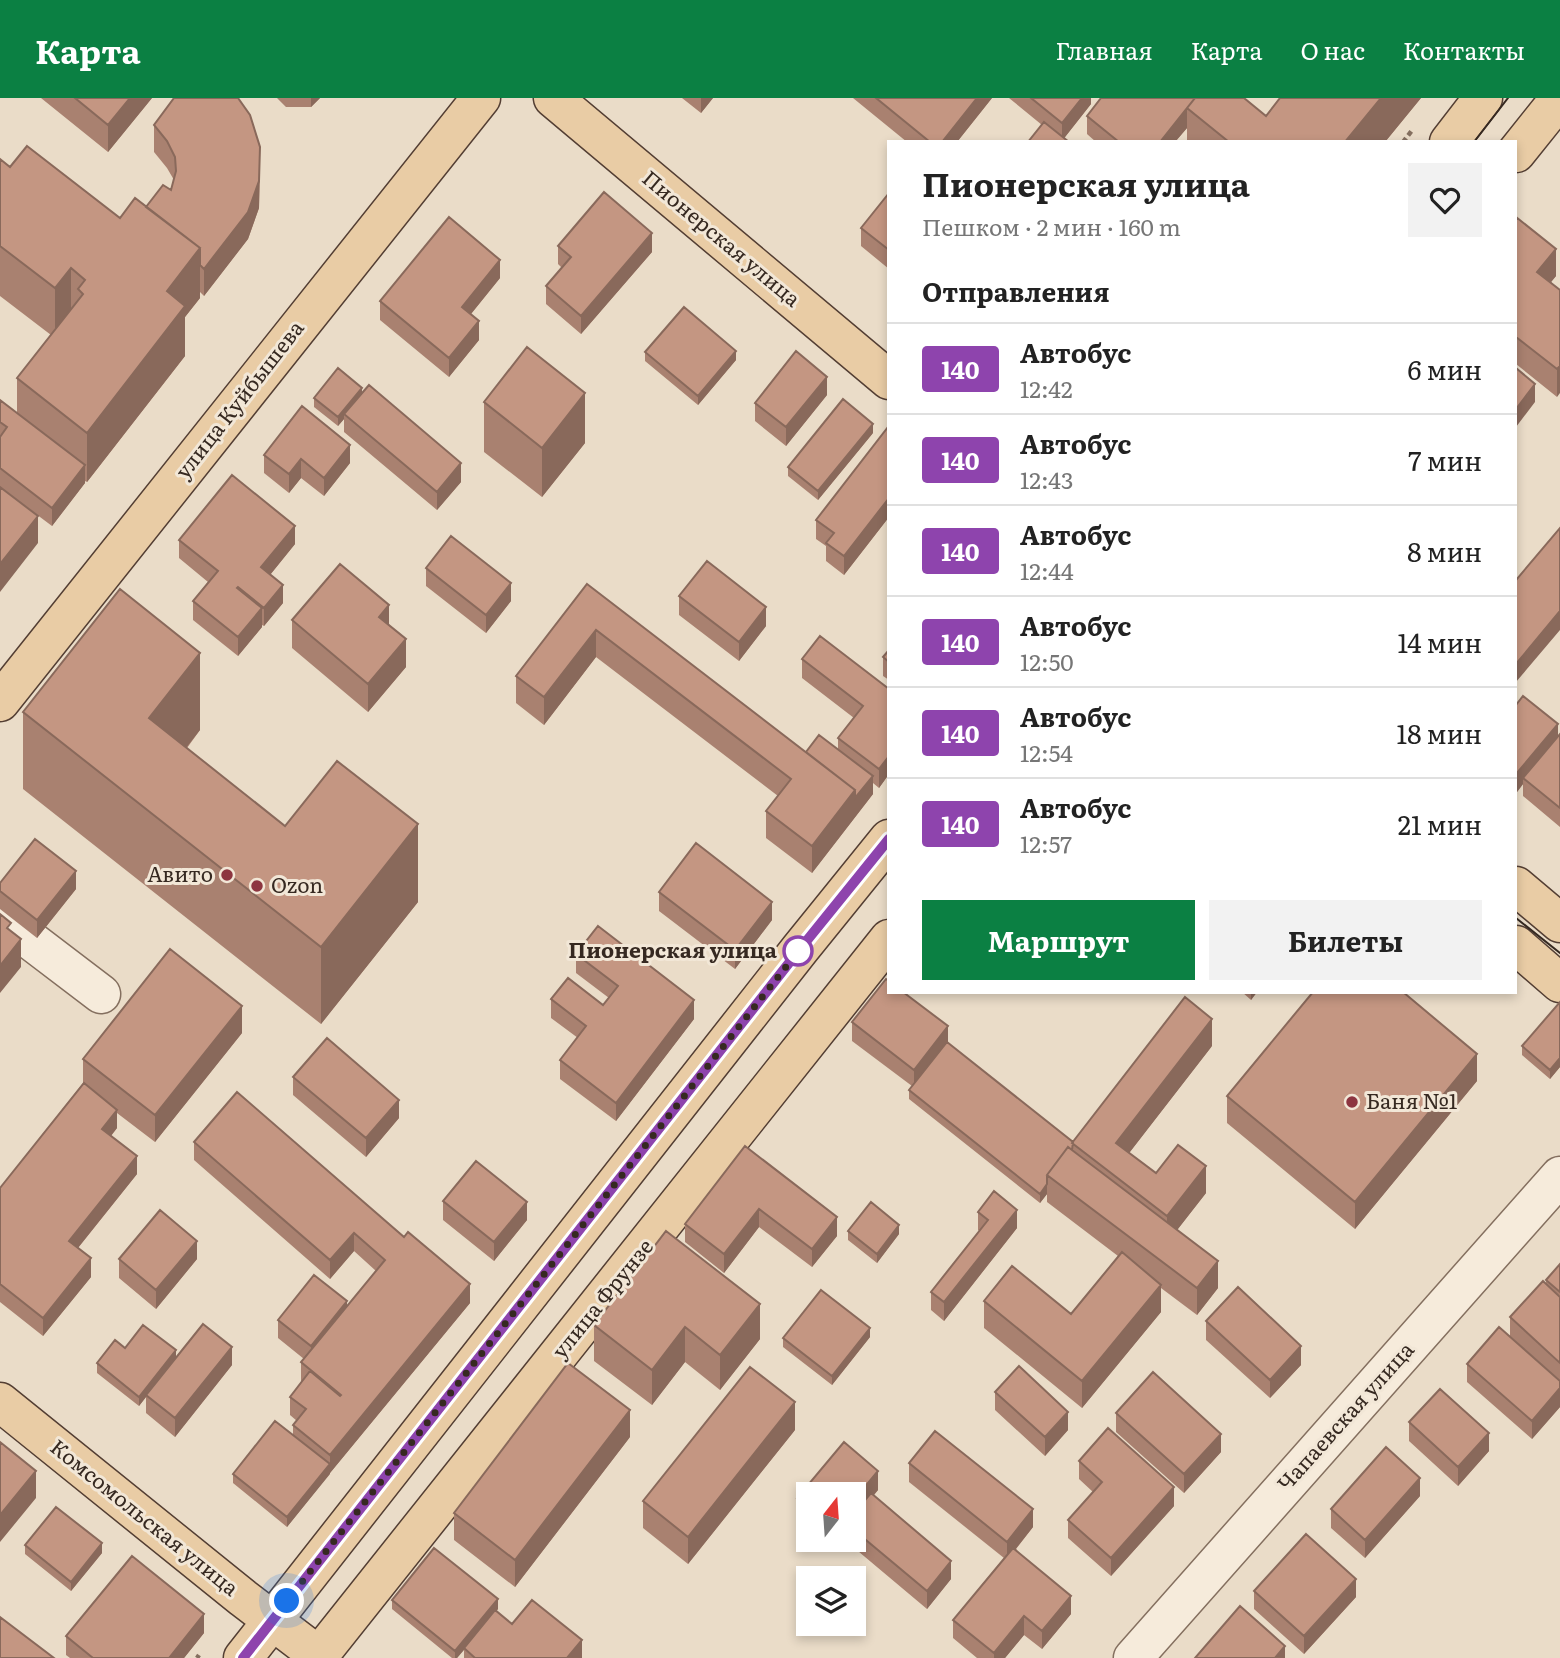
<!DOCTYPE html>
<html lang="ru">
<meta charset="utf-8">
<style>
body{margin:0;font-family:Literata,serif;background:#f2f2f2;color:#222;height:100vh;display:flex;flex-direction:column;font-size:26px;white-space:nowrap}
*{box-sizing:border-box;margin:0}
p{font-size:23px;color:#767676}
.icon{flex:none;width:38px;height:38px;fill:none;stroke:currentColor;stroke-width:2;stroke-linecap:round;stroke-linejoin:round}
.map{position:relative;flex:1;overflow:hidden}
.details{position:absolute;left:887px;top:42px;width:630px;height:854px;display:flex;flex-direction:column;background:#fff;border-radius:0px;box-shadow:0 4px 10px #0003}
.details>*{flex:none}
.badge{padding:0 14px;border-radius:5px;font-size:24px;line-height:46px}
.needle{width:46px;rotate:17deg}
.fabs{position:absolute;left:796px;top:1384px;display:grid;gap:14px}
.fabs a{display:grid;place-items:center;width:70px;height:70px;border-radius:0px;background:#fff;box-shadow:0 4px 10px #0003;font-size:35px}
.you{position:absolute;width:35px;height:35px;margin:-18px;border:5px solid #fff;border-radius:50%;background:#1a73e8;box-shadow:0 0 0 10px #1a73e833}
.map>.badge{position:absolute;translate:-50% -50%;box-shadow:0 0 0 4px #fff}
h2{padding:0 35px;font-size:26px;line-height:63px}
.round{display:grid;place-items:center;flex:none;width:74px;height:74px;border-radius:0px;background:#f2f2f2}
.overview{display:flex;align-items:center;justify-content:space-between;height:119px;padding:0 35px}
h1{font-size:33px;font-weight:700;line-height:52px}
.action{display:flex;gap:14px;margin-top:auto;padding:14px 35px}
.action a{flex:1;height:80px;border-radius:0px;background:#0b8043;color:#fff;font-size:28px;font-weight:700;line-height:80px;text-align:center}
.action a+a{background:#f2f2f2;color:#222}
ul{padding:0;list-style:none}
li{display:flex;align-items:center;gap:21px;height:91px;padding:0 35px;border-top:2px solid #e0e0e0}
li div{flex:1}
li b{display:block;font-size:26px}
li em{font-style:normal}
li .badge{min-width:77px;font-weight:700;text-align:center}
header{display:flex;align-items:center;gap:42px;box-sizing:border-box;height:98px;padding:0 35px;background:#0b8043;color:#fff}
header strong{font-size:33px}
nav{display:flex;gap:38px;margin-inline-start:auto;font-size:24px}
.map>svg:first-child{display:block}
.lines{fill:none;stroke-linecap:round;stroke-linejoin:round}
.minor-casing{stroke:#846f5f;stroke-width:41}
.major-casing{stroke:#533e33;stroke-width:41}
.path{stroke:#846f5f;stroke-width:4.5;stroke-dasharray:5 3.5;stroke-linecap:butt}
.minor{stroke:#f6ebdb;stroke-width:38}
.major{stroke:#e9cca5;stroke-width:38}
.tram{stroke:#362921;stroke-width:2}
.wall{fill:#a98170}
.shaded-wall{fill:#89695b}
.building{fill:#c49682;stroke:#89695b;stroke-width:2}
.line-casing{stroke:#fff;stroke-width:16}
.line{stroke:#8e44ad;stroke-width:10}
.walk{stroke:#362921;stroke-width:7;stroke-dasharray:0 12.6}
.poi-dot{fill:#8d3540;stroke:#f2e7d7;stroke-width:2.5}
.stop-dot{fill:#fff;stroke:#8e44ad;stroke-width:3.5}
.labels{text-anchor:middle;stroke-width:6;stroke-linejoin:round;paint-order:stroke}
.street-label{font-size:21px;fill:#362921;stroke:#f2e7d7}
.poi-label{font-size:21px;fill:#362921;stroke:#f2e7d7;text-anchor:start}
.stop-label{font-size:21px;font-weight:bold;fill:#362921;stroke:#f2e7d7;text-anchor:end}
</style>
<header>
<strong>Карта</strong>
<nav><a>Главная</a><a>Карта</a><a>О нас</a><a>Контакты</a></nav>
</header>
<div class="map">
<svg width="1560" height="1560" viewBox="0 0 1560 1560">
<rect width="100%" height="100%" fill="#eadcc8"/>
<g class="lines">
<defs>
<path id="minor" d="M0,819L101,896
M1133,1560L1560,1078"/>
<path id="major" d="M553,0L889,282
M1449,44L1483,0
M1516,55L1560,0
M0,604L481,0
M1516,788L1560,825
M1516,847L1560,885
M0,1304L243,1500L319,1558
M243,1560L800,851L889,741
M317,1560L889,841"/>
</defs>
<!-- minor casing -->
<use href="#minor" class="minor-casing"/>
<!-- major casing -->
<use href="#major" class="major-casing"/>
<!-- path -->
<path class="path" d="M1403,44L1413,31
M197,1560L199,1557"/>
<!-- minor -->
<use href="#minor" class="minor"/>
<!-- major -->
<use href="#major" class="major"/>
<!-- tram -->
<path class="tram" d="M1474,44L1508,0
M1516,820L1560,855"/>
</g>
<!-- wall -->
<path class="wall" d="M41,0H152L108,54Z
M277,0H320L311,9H286Z
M682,0H713L701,15Z
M853,0H992L957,44H907Z
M1009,0H1091V6L1064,40L1042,27Z
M1101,0L1266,18L1421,0L1385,44H1187V30L1175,44H1096L1087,36V18Z
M154,27L260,76L259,110L248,141L204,198L200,194V200L185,219V258L87,384L85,383V385L52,428L0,389V302L17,315V280L51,237L0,198V61L10,69L120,120L146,109L171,92L174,82L167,70L154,54Z
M889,95V171L861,148V130Z
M1516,119L1556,178L1551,184L1560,192L1557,299L1516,266Z
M558,148L652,154L581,236L546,206V188L562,170L558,166Z
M500,180L471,216L479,242L449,279L380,222V203Z
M645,254L736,262L698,307L645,263Z
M362,295L461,384L437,412L344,334V321L338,328L314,309V300Z
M827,297L786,348L755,323V305Z
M484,304L585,345L542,399L484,354Z
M889,330V419L844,477L826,463V448L816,441V422Z
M873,335L818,402L788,378V369Z
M264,357L350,365L324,398L301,380L289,395L264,375Z
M179,442L295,446L270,477L283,505L264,528L262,527V529L238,558L193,522V503L208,484L179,460Z
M426,470L511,503L486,535L426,488Z
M587,486L806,654L838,652V640L854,620L802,580V561L889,591V676L879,690L873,685V696L812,775L766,740V713L778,698L596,559L544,627L516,605V578Z
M679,498L766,528L739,563L679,517Z
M292,522L389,527L406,569L368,614L292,550Z
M889,552V582L883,578V559Z
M1516,607L1558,639L1560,636V729L1523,698V686L1517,694L1516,693Z
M23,614L200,632L187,650L285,728L418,804L321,926L23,691Z
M0,785L76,791L37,840L0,811Z
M659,794L772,822L735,871L659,813Z
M576,856L694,921L616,1023L560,981V962L578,940L551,920V901L603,907L609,900L576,875Z
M1242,894H1257L1251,902Z
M1560,904V969L1550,981L1522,957V948Z
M852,924L948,945L1073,1044L1212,948L1129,1055L1156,1075L1206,1095L1177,1132L1218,1190L1197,1217L1161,1190V1214L1082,1310L984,1230V1203L1071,1216L1118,1158L1047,1104V1096L1040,1105L909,1001V992L912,988L852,943Z
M242,935L155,1044L117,1015V1030L111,1038L137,1076L78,1150L91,1179L43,1238L0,1204V1090L83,985V961Z
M293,979L399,1020L366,1059L293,997Z
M1477,983L1355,1131L1227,1025V998Z
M237,994L470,1205L330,1375L287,1429L233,1385V1376L293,1337V1327L297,1323L290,1317V1299L302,1283H301V1264L304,1261L278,1240V1222L347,1208L376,1173L354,1153L330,1181L194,1062V1044Z
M745,1048L837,1138L812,1169L759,1129L724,1175L685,1144V1126Z
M443,1103L527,1122L494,1163L443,1122Z
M978,1114L1017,1130L944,1223L931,1212V1194L979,1133L978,1132Z
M848,1133L899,1136L877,1165L848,1142Z
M119,1161H197L156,1211L119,1180Z
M1560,1166V1309L1532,1341L1467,1284V1266L1540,1265L1510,1238V1219L1546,1186V1182Z
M760,1206V1241L720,1292L685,1264L652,1307L594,1263V1227Z
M1206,1223L1301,1267L1270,1300L1206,1242Z
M870,1239L832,1287L783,1249V1240Z
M125,1250L176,1259L232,1267L175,1339L146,1315V1299L139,1308L97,1275V1265Z
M995,1294L1068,1332L1045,1358L995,1312Z
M1116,1315L1221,1354L1184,1395L1116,1334Z
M1409,1324L1489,1353L1458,1388L1409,1343Z
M795,1332L688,1466L643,1430V1403Z
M630,1339L515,1489L454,1442V1415Z
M844,1344L878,1373V1392L874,1397L951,1463V1481L927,1511L846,1443V1442H854V1396H808V1428L797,1418V1400Z
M1079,1363L1174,1408L1111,1478L1068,1440V1422L1093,1394L1079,1381Z
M909,1365L1033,1429L1016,1451L1071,1516L1042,1551L1024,1537L1005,1560H977L953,1540V1522L1004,1460L909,1384Z
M1420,1398L1365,1460L1331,1430V1411Z
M25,1447L102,1455L71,1493L25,1456Z
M1254,1493L1356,1499L1304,1556L1254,1511Z
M392,1502L498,1511L496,1513L512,1526L582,1560H464V1552L457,1560H452L392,1511Z
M204,1535L184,1560H70L66,1557V1538Z"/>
<!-- shaded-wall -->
<path class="shaded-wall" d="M130,0H152L108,54V27Z
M311,0H320L311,9Z
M701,0H713L701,15Z
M977,0H992L957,44H942Z
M1082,0H1091V6L1062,43V25Z
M1381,0H1421L1385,44H1345Z
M1187,11V30L1175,44H1160Z
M260,49L259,110L248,141L204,198V171Z
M652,135V154L581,236V218Z
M200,150V200L185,219V258L87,384V335L167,193Z
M1556,151V178L1537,201V174Z
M500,162V180L462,227V209Z
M71,170V220L55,240V190Z
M479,223V242L449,279V260Z
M736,253V262L698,307V298Z
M1560,268V295L1557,299V271Z
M827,279V297L786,348V329Z
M1535,286V304L1516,329V311Z
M362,290V299L344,316V321L338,328V319Z
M585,295V345L542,399V350Z
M873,326V335L818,402V393Z
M350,347V365L324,398V380Z
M301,361V380L289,395V376Z
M461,365V384L437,412V394Z
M85,367V385L52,428V410Z
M889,400V419L844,477V458Z
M38,418V445L0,494V466Z
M295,428V446L261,488V469Z
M511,485V503L486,535V517Z
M283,487V505L264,528V510Z
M389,507V534L379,519Z
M766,509V528L739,563V544Z
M262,510V529L238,558V539Z
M1560,513V532L1516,584V566Z
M596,532V559L544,627V599Z
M406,541V569L368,614V586Z
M200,555V632L149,697V620Z
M1558,626V644L1523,680V686L1517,694V675Z
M889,658V676L879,690V671Z
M873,678V696L812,775V748L855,692Z
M418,726V804L321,926V849Z
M76,773V791L37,840V822Z
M772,804V822L735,871V852Z
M21,841V869L0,895V868Z
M1251,894H1257L1251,902Z
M694,902V921L616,1023V1005Z
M242,908V935L155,1044V1017Z
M1212,921V948L1116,1072V1045Z
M948,928V946L914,990V972Z
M1477,956V983L1355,1131V1104Z
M1560,960V969L1550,981V972Z
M399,1002V1020L366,1059V1040Z
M117,1012V1030L102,1049V1031Z
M137,1058V1076L69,1161V1143Z
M1206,1068V1095L1167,1145V1118Z
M1047,1086V1096L1040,1105V1096Z
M527,1104V1122L494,1163V1144Z
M759,1111V1129L724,1175V1156Z
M1017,1112V1130L944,1223V1204Z
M837,1119V1138L812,1169V1151Z
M899,1127V1136L877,1165V1156Z
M354,1135V1153L330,1181V1162Z
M197,1143V1161L156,1211V1192Z
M91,1160V1179L43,1238V1220Z
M1218,1163V1190L1197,1217V1190Z
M470,1186V1205L330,1375V1357Z
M1161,1187V1214L1082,1310V1283Z
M347,1203V1222L311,1267V1248Z
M760,1206V1241L720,1292V1257Z
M685,1229V1264L652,1307V1272Z
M870,1230V1239L832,1287V1278Z
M1301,1248V1267L1270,1300V1282Z
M232,1249V1267L175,1339V1320Z
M176,1252V1262L146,1297V1299L139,1308V1299Z
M1560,1290V1309L1532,1341V1323Z
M795,1304V1332L688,1466V1439Z
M630,1312V1339L515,1489V1462Z
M1068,1314V1332L1045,1358V1339Z
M1489,1335V1353L1458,1388V1369Z
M1221,1336V1354L1184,1395V1376Z
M330,1366V1376L287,1429V1419Z
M36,1373V1400L0,1444V1417Z
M878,1373V1392L854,1420V1402Z
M1420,1380V1398L1365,1460V1442Z
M1174,1389V1408L1111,1478V1460Z
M1033,1411V1429L1007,1462V1444Z
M102,1445V1455L71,1493V1484Z
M951,1463V1481L927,1511V1493Z
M1356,1481V1499L1304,1556V1538Z
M1071,1498V1516L1042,1551V1533Z
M498,1501V1511L457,1560H455V1553Z
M204,1516V1535L184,1560H169Z
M1024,1518V1537L1005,1560H994V1555Z
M582,1542V1560H567Z
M1285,1548V1560H1275Z"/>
<!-- building -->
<path class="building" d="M75,0H130L108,27Z
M174,0H238L250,17L260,49L259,83L248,114L204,171L200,167V150L146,109L163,87L171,92L176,73L175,59L167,43L154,27Z
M876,0H977L942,44H930Z
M1031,0H1082L1062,25Z
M1101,0H1195L1160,44H1119L1087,18Z
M1195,0H1244L1266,18L1280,0H1381L1345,44H1229L1187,10Z
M1044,24L1069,44H1028Z
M27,48L120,120L135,100L200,150L167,193L185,208L87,335L17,280L83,196L78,191L85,182L71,170L55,190L0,148V61L10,69Z
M604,94L652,135L581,218L546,188L571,159L558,148Z
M889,95V152L861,130Z
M449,119L500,162L462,209L479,223L449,260L380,203Z
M1516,119L1556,151L1537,174L1560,192V268L1557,271L1516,239Z
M684,209L736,253L698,298L645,254Z
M527,249L585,295L542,350L484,304Z
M796,253L827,279L786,329L755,305Z
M338,270L362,290L338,319L314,300Z
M1516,270L1535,286L1516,311Z
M369,287L461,365L437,394L344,316Z
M843,301L873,326L818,393L788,369Z
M0,302L85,367L52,410L0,370V339L7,329L0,324Z
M302,308L350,347L324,380L301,361L289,376L264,357Z
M888,329L889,330V400L844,458L826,445L834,435L816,422Z
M232,377L295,428L261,469L283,487L264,510L238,489L237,490L262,510L238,539L193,503L218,473L179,442Z
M0,389L38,418L0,466Z
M1560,430V513L1516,566V482Z
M451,438L511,485L486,517L426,470Z
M707,463L766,509L739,544L679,498Z
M340,466L389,507L379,519L406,541L368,586L292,522Z
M587,486L855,692L812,748L766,713L791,681L596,532L544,599L516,578Z
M120,491L200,555L149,620L285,728L337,663L418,726L321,849L23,614Z
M820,538L889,591V658L879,671L838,640L863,608L802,561Z
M889,552V564L883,559Z
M1523,598L1558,626L1517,675L1516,674V607Z
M1560,636V710L1523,680Z
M819,637L873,678L855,700V692L806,654Z
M35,741L76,773L37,822L0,793V785Z
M696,745L772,804L735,852L659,794Z
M0,816L11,825L7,830L21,841L0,868Z
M598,828L694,902L616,1005L560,962L586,928L551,901L568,880L603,907L618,888L576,856Z
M170,851L242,908L155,1017L83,961Z
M886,881L889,883V894H903L948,928L914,972L852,924Z
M1313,894H1403L1477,956L1355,1104L1227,998Z
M1185,899L1212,921L1116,1045L1156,1075L1178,1047L1206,1068L1167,1118L1072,1045Z
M1560,904V960L1550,972L1522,948Z
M327,940L399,1002L366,1040L293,979Z
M947,944L1073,1044L1072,1052L1068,1049L1047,1077V1086L1040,1096L909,992Z
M84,985L117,1012L102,1031L137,1058L69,1143L91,1160L43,1220L0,1186V1090Z
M237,994L404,1139L408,1134L470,1186L330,1357L293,1327L306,1311L290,1299L310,1273L340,1298L341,1297L301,1264L385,1162L354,1135L330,1162L194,1044Z
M745,1048L837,1119L812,1151L759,1111L724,1156L685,1126Z
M1068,1049L1218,1163L1197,1190L1047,1077Z
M476,1063L527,1104L494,1144L443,1103Z
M994,1093L1017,1112L944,1204L931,1194L988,1122L978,1114Z
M871,1104L899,1127L877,1156L848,1133Z
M160,1112L197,1143L156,1192L119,1161Z
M666,1133L760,1206L720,1257L685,1229L652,1272L594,1227Z
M1122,1154L1161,1187L1082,1283L984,1203L1012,1168L1071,1216Z
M1560,1166V1194L1546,1182Z
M314,1177L347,1203L311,1248L278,1222Z
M1543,1183L1560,1199V1265L1510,1219Z
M1238,1189L1301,1248L1270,1282L1206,1223Z
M821,1192L870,1230L832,1278L783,1240Z
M203,1226L232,1249L175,1320L146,1297Z
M143,1227L176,1252L139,1299L97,1265L115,1242L125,1250Z
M1499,1229L1560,1283V1290L1532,1323L1467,1266Z
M568,1265L630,1312L515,1462L454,1415Z
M1019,1268L1068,1314L1045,1339L995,1294Z
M750,1269L795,1304L688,1439L643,1403Z
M1153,1274L1221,1336L1184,1376L1116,1315Z
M1440,1291L1489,1335L1458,1369L1409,1324Z
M275,1323L330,1366L287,1419L233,1376Z
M1108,1330L1174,1389L1111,1460L1068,1422L1102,1384L1079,1363Z
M935,1333L1033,1411L1007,1444L909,1365Z
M0,1344L36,1373L0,1417Z
M844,1344L878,1373L854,1402V1396H808V1409L797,1400Z
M1386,1349L1420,1380L1365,1442L1331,1411Z
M871,1395L951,1463L927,1493L854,1432V1415Z
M56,1409L102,1445L71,1484L25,1447Z
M1306,1436L1356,1481L1304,1538L1254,1493Z
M434,1450L498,1501L455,1553L392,1502Z
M1013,1450L1071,1498L1042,1533L1024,1518L994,1555L953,1522Z
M132,1458L204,1516L169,1560H93L66,1538Z
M532,1502L582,1542L567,1560H475L464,1550L495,1512L512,1526Z
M1240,1508L1285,1548L1275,1560H1195Z
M0,1519L54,1560H0Z"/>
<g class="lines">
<defs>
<path id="line" d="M243,1560L800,851L889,741"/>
</defs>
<!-- line casing -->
<use href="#line" class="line-casing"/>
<!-- line -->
<use href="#line" class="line"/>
<!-- walk -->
<path class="walk" d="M287,1503L800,851L798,853"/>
</g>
<!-- markers -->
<g class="poi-dot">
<circle cx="227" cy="777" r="7"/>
<circle cx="257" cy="788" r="7"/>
<circle cx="1352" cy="1004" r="7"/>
</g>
<circle class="stop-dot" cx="798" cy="853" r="14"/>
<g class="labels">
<!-- street labels -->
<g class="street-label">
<text transform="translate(721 141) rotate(40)" y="7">Пионерская улица</text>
<text transform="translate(240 302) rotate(-52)" y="7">улица Куйбышева</text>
<text transform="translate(603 1201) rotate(-51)" y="7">улица Фрунзе</text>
<text transform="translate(1346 1319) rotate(-48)" y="7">Чапаевская улица</text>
<text transform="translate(144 1420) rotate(39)" y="7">Комсомольская улица</text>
</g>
<!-- poi labels -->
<g class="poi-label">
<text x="213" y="784" text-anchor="end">Авито</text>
<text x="271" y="795">Ozon</text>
<text x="1366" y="1011">Баня №1</text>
</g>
<!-- stop labels -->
<g class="stop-label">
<text x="777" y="860">Пионерская улица</text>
</g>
</g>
</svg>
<div class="fabs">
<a><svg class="needle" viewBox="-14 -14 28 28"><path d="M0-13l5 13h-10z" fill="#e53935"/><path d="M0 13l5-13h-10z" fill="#767676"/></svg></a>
<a><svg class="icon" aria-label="layers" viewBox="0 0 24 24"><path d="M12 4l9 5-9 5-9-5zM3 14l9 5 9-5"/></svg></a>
</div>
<div class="you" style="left:287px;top:1503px"></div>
<section class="details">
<div class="overview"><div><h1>Пионерская улица</h1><p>Пешком · 2 мин · 160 m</p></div><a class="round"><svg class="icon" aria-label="heart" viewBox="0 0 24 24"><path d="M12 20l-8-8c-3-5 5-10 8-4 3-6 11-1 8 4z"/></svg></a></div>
<h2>Отправления</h2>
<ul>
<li><span class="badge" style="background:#8e44ad;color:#fff">140</span><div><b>Автобус</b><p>12:42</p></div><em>6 мин</em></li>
<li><span class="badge" style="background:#8e44ad;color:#fff">140</span><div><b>Автобус</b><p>12:43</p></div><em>7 мин</em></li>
<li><span class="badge" style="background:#8e44ad;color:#fff">140</span><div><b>Автобус</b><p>12:44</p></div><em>8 мин</em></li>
<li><span class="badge" style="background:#8e44ad;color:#fff">140</span><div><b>Автобус</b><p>12:50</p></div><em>14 мин</em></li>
<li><span class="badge" style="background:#8e44ad;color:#fff">140</span><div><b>Автобус</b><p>12:54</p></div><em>18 мин</em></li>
<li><span class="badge" style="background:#8e44ad;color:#fff">140</span><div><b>Автобус</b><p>12:57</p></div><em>21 мин</em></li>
</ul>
<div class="action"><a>Маршрут</a><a>Билеты</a></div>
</section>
</div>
